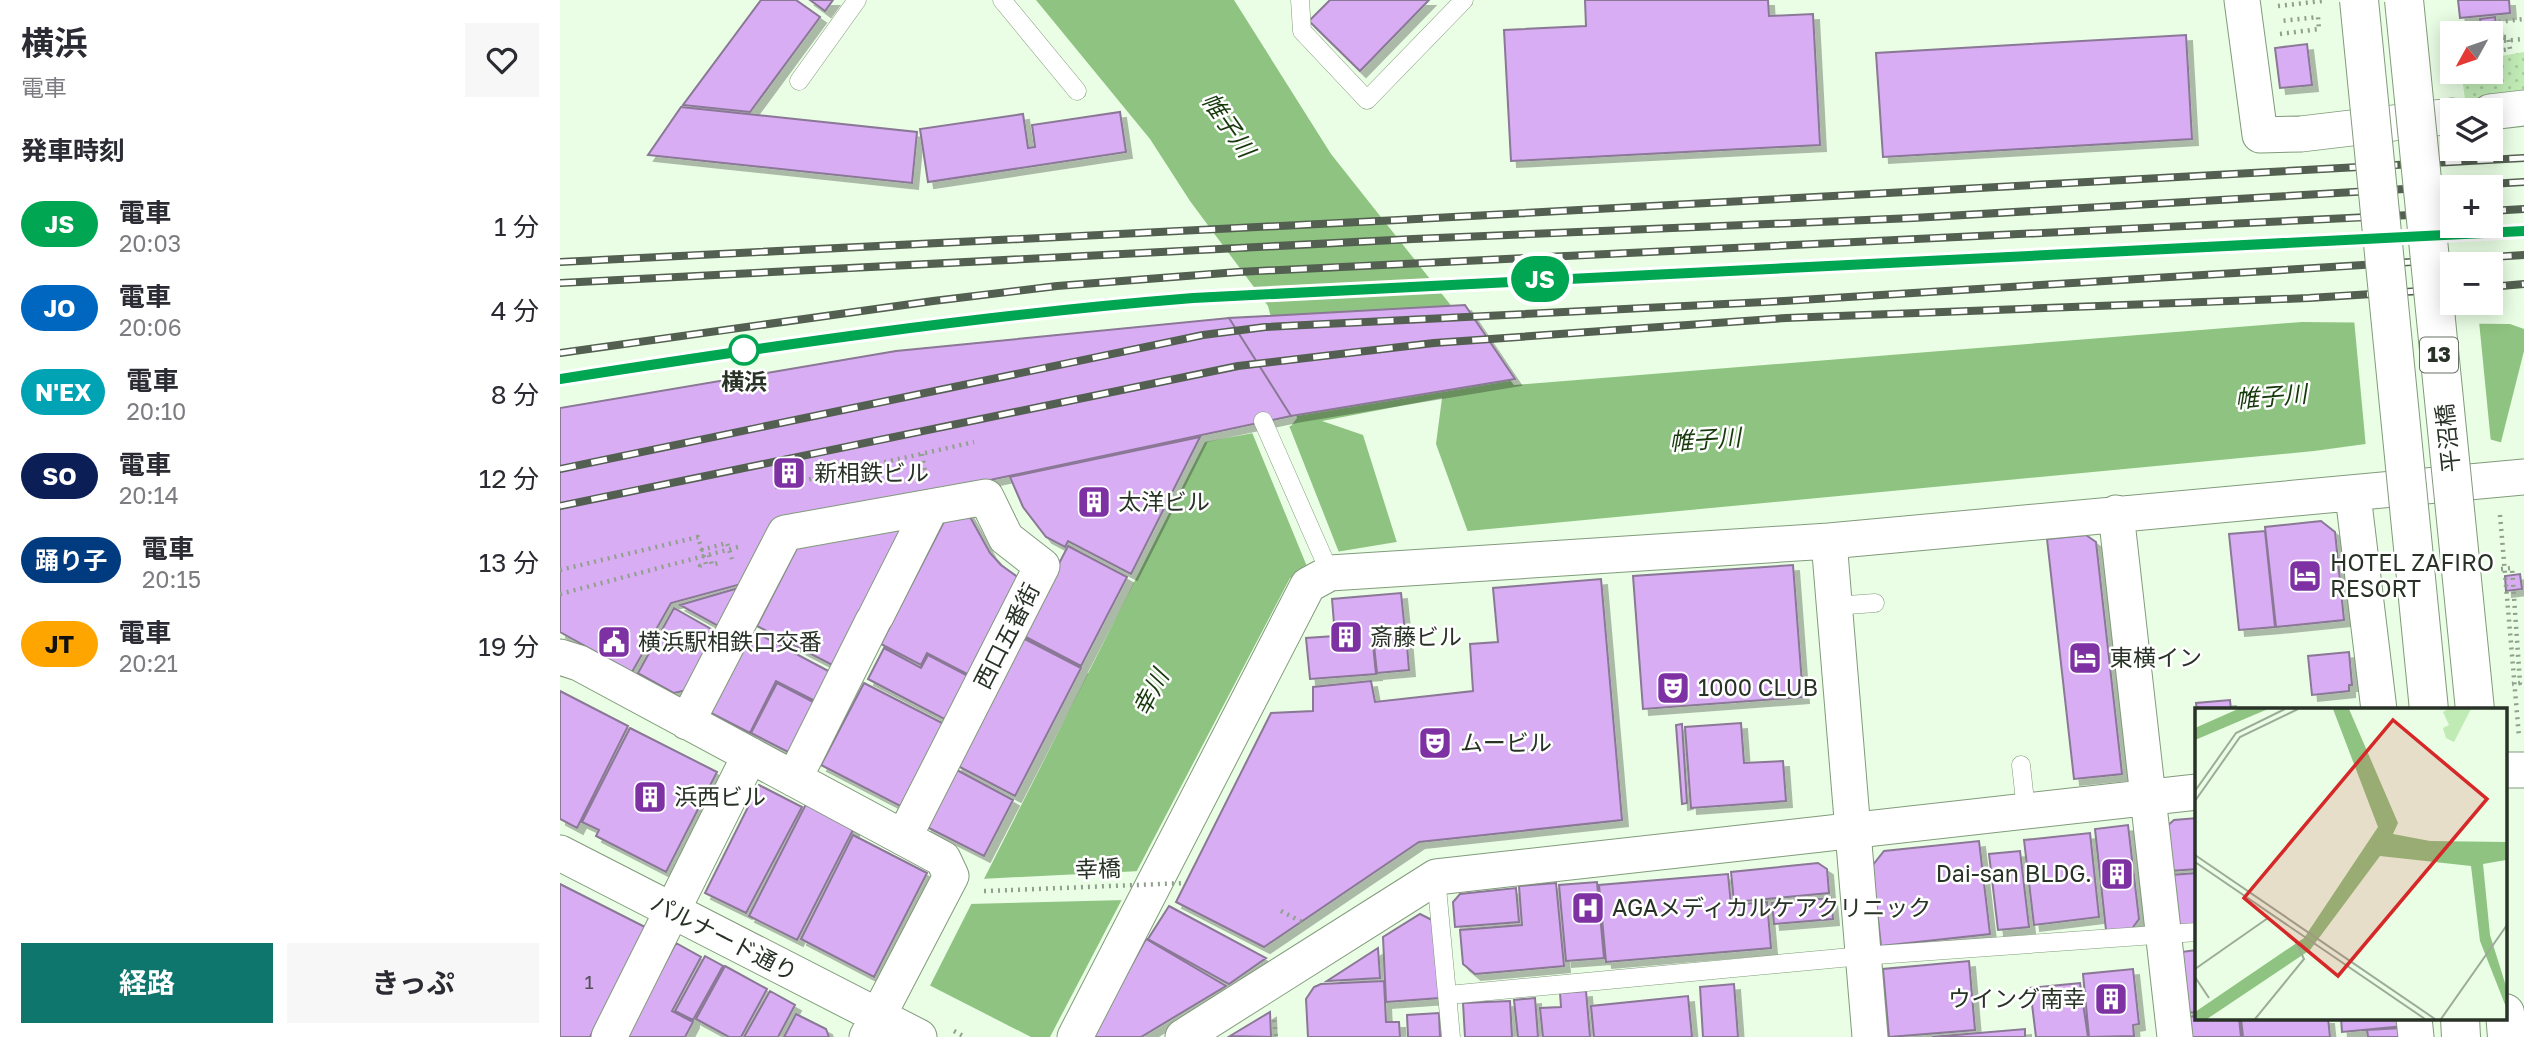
<!DOCTYPE html>
<html lang="ja">
<meta charset="utf-8">
<style>
body{margin:0;font-family:"Golos Text","Noto Sans JP",sans-serif;background:#f7f7f7;color:#2b2b33;height:100vh;display:flex;flex-direction:column;font-size:26px;white-space:nowrap}
*{box-sizing:border-box;margin:0}
p{font-size:23px;color:#7c7c81}
.icon{flex:none;width:38px;height:38px;fill:none;stroke:currentColor;stroke-width:2;stroke-linecap:round;stroke-linejoin:round}
.map{position:relative;flex:1;overflow:hidden}
.sheet{display:flex;flex-direction:column;background:#fff;width:560px}
.sheet>*{flex:none}
.badge{padding:0 14px;border-radius:23px;font-size:24px;line-height:46px}
.needle{width:46px;rotate:230deg}
.tools{position:absolute;left:1880px;top:21px;display:grid;gap:14px}
.tools a{display:grid;place-items:center;width:63px;height:63px;border-radius:0px;background:#fff;box-shadow:0 4px 18px #0003;font-size:35px}
.map>.badge{position:absolute;translate:-50% -50%;box-shadow:0 0 0 4px #fff}
h2{padding:0 21px;font-size:26px;line-height:63px}
.round{display:grid;place-items:center;flex:none;width:74px;height:74px;border-radius:0px;background:#f7f7f7}
.headline{display:flex;align-items:center;justify-content:space-between;height:119px;padding:0 21px}
h1{font-size:33px;font-weight:700;line-height:52px}
.action{display:flex;gap:14px;margin-top:auto;padding:14px 21px}
.action a{flex:1;height:80px;border-radius:0px;background:#0f766e;color:#fff;font-size:28px;font-weight:700;line-height:80px;text-align:center}
.action a+a{background:#f7f7f7;color:#2b2b33}
ul{padding:0;list-style:none}
li{display:flex;align-items:center;gap:21px;height:84px;padding:0 21px}
li div{flex:1}
li b{display:block;font-size:26px}
li em{font-style:normal}
li .badge{min-width:77px;font-weight:700;text-align:center}
main{display:flex;flex:1;min-height:0}
.map>svg:first-child{display:block}
.grass{fill:url(#grass-dots)}
.water{fill:#8fc381}
.pier{fill:#e9fee4}
.building{fill:#d8adf3;stroke:#8a7896;stroke-width:2;filter:url(#shadow)}
.lines{fill:none;stroke-linecap:round;stroke-linejoin:round}
.lane-casing{stroke:#829a7c;stroke-width:19}
.street-casing{stroke:#829a7c;stroke-width:37}
.primary-casing{stroke:#829a7c;stroke-width:40}
.path{stroke:#90a08d;stroke-width:4.5;stroke-dasharray:2 5;stroke-linecap:butt}
.lane{stroke:#fff;stroke-width:18}
.street{stroke:#fff;stroke-width:35}
.primary{stroke:#fff;stroke-width:38}
.rail-casing{stroke:#535f50;stroke-width:8}
.rail{stroke:#fff;stroke-width:5;stroke-dasharray:16;stroke-linecap:butt}
.primary-bridge-casing{stroke:#829a7c;stroke-width:40;stroke-linecap:butt}
.path-bridge{stroke:#90a08d;stroke-width:4.5;stroke-dasharray:2 5;stroke-linecap:butt}
.primary-bridge{stroke:#fff;stroke-width:38}
.line-casing{stroke:#fff;stroke-width:16}
.line{stroke:#00a651;stroke-width:10}
.stop-dot{fill:#fff;stroke:#00a651;stroke-width:3.5}
.labels{text-anchor:middle;stroke-width:5;stroke-linejoin:round;paint-order:stroke}
.number-label{font-size:19px;fill:#545159}
.shield{fill:#fff;stroke:#687067;stroke-width:2}
.shield-label{font-size:21px;font-weight:bold;fill:#283226}
.stop-label{font-size:23px;font-weight:bold;fill:#283226;stroke:#fff}
.street-label{font-size:23px;fill:#283226;stroke:#fff}
.poi-label{font-size:23px;fill:#283226;stroke:#fff;text-anchor:start}
.water-label{font-size:24px;font-style:italic;fill:#17390c;stroke:#fff}
.inset-road{fill:none;stroke:#9cac98;stroke-width:2}
.view{fill:#d62828;fill-opacity:0.15;stroke:#d62828;stroke-width:3.5}
.inset-edge{fill:none;stroke:#283226;stroke-width:3.5}
</style>
<main>
<section class="sheet">
<div class="headline"><div><h1>横浜</h1><p>電車</p></div><a class="round"><svg class="icon" aria-label="heart" viewBox="0 0 24 24"><path d="M12 20l-8-8c-3-5 5-10 8-4 3-6 11-1 8 4z"/></svg></a></div>
<h2>発車時刻</h2>
<ul>
<li><span class="badge" style="background:#00a651;color:#fff">JS</span><div><b>電車</b><p>20:03</p></div><em>1 分</em></li>
<li><span class="badge" style="background:#0067c0;color:#fff">JO</span><div><b>電車</b><p>20:06</p></div><em>4 分</em></li>
<li><span class="badge" style="background:#00a3b4;color:#fff">N'EX</span><div><b>電車</b><p>20:10</p></div><em>8 分</em></li>
<li><span class="badge" style="background:#0c1e56;color:#fff">SO</span><div><b>電車</b><p>20:14</p></div><em>12 分</em></li>
<li><span class="badge" style="background:#003b80;color:#fff">踊り子</span><div><b>電車</b><p>20:15</p></div><em>13 分</em></li>
<li><span class="badge" style="background:#ffa500;color:#111">JT</span><div><b>電車</b><p>20:21</p></div><em>19 分</em></li>
</ul>
<div class="action"><a>経路</a><a>きっぷ</a></div>
</section>
<div class="map">
<svg width="1964" height="1037" viewBox="0 0 1964 1037">
<defs>
<pattern id="grass-dots" width="8" height="8" patternUnits="userSpaceOnUse" patternTransform="scale(1.75)"><rect width="8" height="8" fill="#c0ebb5"/><path d="M2 2h.1M6 6h.1" fill="none" stroke="#a5ca9c" stroke-width="1.8" stroke-linecap="round"/></pattern>
<filter id="shadow"><feDropShadow dx="6" dy="6" stdDeviation="0" flood-color="#0004"/></filter>
</defs>
<rect width="100%" height="100%" fill="#e9fee4"/>
<!-- grass -->
<path class="grass" d="M1964,52V97L1906,105L1901,72H1930V58Z"/>
<!-- water -->
<path class="water" d="M476,0H674L771,154L954,385L1742,322L1950,324L1964,329V449L1901,431L1754,451L897,532L776,552L730,578L490,1037H344L645,442L731,426L737,418L708,306L630,201L590,139Z"/>
<!-- pier -->
<path class="pier" d="M1794,319L1919,321L1931,443L1901,434L1806,448Z
M1964,351V453L1940,446Z
M882,398L876,444L909,535L838,546L803,435L762,421Z
M728,423L780,555L748,569L691,430Z
M580,871L565,900L408,904L420,879Z
M367,984L471,1037H341Z"/>
<!-- building -->
<path class="building" d="M201,0H236L260,17L190,112L123,105Z
M250,0H273L265,11Z
M770,0H869L800,71L749,21Z
M1025,0H1208L1209,16L1253,14L1260,145L951,161L944,30L1026,26Z
M1898,0H1949L1950,13L1900,18Z
M1935,17L1937,33H1922L1920,19Z
M1626,35L1632,139L1323,157L1316,53Z
M1747,44L1752,85L1720,88L1715,48Z
M121,107L357,132L352,183L88,155Z
M560,112L566,152L368,182L360,129L463,114L468,148L475,147L472,125Z
M905,305L955,379L731,416L669,318Z
M669,318L731,416L214,526L185,583L111,603L72,672L0,632V408L336,351Z
M640,437L571,574L508,541L505,547L486,537L463,507L450,477Z
M404,506L430,553L441,565L459,578L409,675L367,653L361,665L321,644L391,508Z
M347,521L282,670L197,626L238,546Z
M1761,521L1775,532L1784,620L1716,627L1705,527Z
M1705,531L1715,627L1679,630L1669,534Z
M1526,535L1536,542L1562,774L1514,779L1487,539Z
M508,546L567,577L521,666L462,635Z
M1233,565L1243,697L1083,709L1073,576Z
M1960,574L1962,589L1946,591L1945,576Z
M1041,579L1062,820L859,842L704,947L616,902L711,713L753,711V687L811,681L815,702L913,691L910,644L938,642L933,588Z
M182,587L160,627L120,605Z
M841,593L845,632L812,635L816,674L750,679L746,638L775,636L772,599Z
M114,608L158,633L127,690L114,693L78,673Z
M193,631L274,674L259,703L216,681L190,733L151,713Z
M846,634L849,670L817,673L813,636Z
M461,637L521,668L455,796L396,765Z
M324,648L361,668L368,655L412,678L390,722L308,679Z
M1789,652L1792,685H1789V691L1752,695L1748,656Z
M217,683L259,705L234,755L191,733Z
M304,683L386,725L344,808L261,765Z
M0,691L68,726L17,828L0,819Z
M1670,700L1671,710L1637,711L1636,703Z
M1181,723L1184,763L1223,761L1226,801L1131,808L1125,727Z
M1122,724L1127,803L1122,804L1116,725Z
M70,728L157,772L106,872L36,836L39,830L22,822Z
M395,769L453,800L424,856L365,826Z
M199,785L242,807L186,913L145,893Z
M246,804L294,828L237,940L189,916Z
M1637,818V869L1610,871L1606,827L1614,820Z
M1568,825L1579,919L1571,930H1546L1535,829Z
M1530,833L1539,917L1474,925L1464,840Z
M293,835L367,873L314,977L241,939Z
M1419,841L1430,934L1321,946L1312,866L1324,851Z
M1460,851L1469,927L1438,930L1429,854Z
M1258,863L1267,869L1269,893L1174,902L1171,872Z
M1637,873V925L1616,927L1611,875Z
M1168,874L1171,905L1207,902L1211,948L1046,962L1039,885Z
M1037,882L1044,958L1006,961L999,885Z
M996,883L1004,966L915,974L903,964L900,930L962,925L959,886Z
M0,884L85,927L30,1037H0Z
M956,888L959,922L895,927L893,902L900,894Z
M1271,898L1273,919L1214,924L1212,903Z
M609,906L706,958L669,984L588,939Z
M860,914L874,921L880,998L826,1002L823,937Z
M586,939L666,986L581,1037H532Z
M116,943L141,957L112,1011L133,1022L125,1037H66Z
M818,948L820,978L767,981Z
M1637,950V1012L1627,1013L1621,952Z
M145,956L163,966L133,1020L115,1011Z
M1409,961L1415,1030L1329,1037L1323,969Z
M165,966L207,989L181,1037H169L136,1019Z
M1573,969L1579,1024L1573,1025L1574,1036L1529,1037L1523,974Z
M824,981L826,1022H839L840,1037H748L746,999L754,987L761,984Z
M1520,983L1528,1037H1476L1470,988Z
M1174,984L1178,1037H1143L1140,987Z
M210,991L235,1005L218,1037H184Z
M1026,991L1030,1037H983L980,1008L1001,1007L1000,993Z
M1128,996L1132,1037H1034L1031,1006Z
M975,998L978,1037H958L954,1000Z
M950,1001L952,1037H905L903,1003Z
M710,1012L711,1037L670,1036Z
M879,1013L880,1037H848L847,1015Z
M236,1014L266,1029L269,1037H224Z
M1637,1016L1679,1018L1681,1037H1627L1625,1017Z
M1681,1018H1768L1770,1037H1683Z
M1781,1018H1843L1844,1026L1782,1032Z
M1842,1028L1843,1037H1808L1807,1030Z
M1465,1029V1037H1372Z"/>
<g class="lines">
<defs>
<path id="lane" d="M442,0L517,91
M740,0L742,31L807,100L904,0
M239,81L297,0
M703,421L770,573
M1274,606L1315,603
M1461,765L1466,810
M876,877L891,1037
M888,995L1302,956L1637,932"/>
<path id="street" d="M1682,0L1700,135L1741,134L1892,116
M1930,112L1964,108
M1793,495L1819,710
M1556,513L1615,1037
M1269,541L1310,1037
M316,616L371,507
M0,657L19,663L383,859L391,876L307,1037
M127,722L225,533L426,497L446,538L482,566L344,837
M1945,770H1964
M234,779L313,621
M0,853L359,1037
M1854,1018L1856,1037
M49,1037L190,755
M515,1037L748,585L770,573L1269,541L1964,477
M623,1037L876,877L1637,792"/>
<path id="primary" d="M1945,1013L1947,1037
M1900,1018L1901,1037"/>
</defs>
<!-- lane casing -->
<use href="#lane" class="lane-casing"/>
<!-- street casing -->
<use href="#street" class="street-casing"/>
<!-- primary casing -->
<use href="#primary" class="primary-casing"/>
<!-- path -->
<path class="path" d="M1718,6L1762,1
M1904,26L1964,19
M1882,31L1904,26L1906,33
M1720,34L1759,29L1758,17L1721,21
M1930,42L1964,39
M1930,52L1950,49
M362,454L365,472
M215,487L414,442
M1940,515L1959,737
M141,550L167,543L172,559
M149,555L152,565L161,562
M1941,569L1952,568L1960,683L1952,684
M0,570L138,537L146,564L140,566L142,571
M0,594L178,547
M424,891L451,890
M721,911L742,922
M714,1020L716,1037
M394,1031L405,1037"/>
<!-- lane -->
<use href="#lane" class="lane"/>
<!-- street -->
<use href="#street" class="street"/>
<!-- primary -->
<use href="#primary" class="primary"/>
<defs>
<path id="rail" d="M1930,211L1964,209
M0,262L838,220L1964,158
M0,283L853,239L1353,218L1964,182
M1930,287L1964,284
M0,353L373,301L497,286L678,272L1892,213
M0,379L363,325L504,308L685,294L1964,231
M0,469L643,335L705,327L1224,301L1964,255
M0,506L678,366L874,343L1226,318L1749,298L1892,289"/>
</defs>
<!-- rail casing -->
<use href="#rail" class="rail-casing"/>
<!-- rail -->
<use href="#rail" class="rail"/>
<defs>
<path id="primary-bridge" d="M1799,0L1869,710
M1844,0L1915,710"/>
</defs>
<!-- primary-bridge casing -->
<use href="#primary-bridge" class="primary-bridge-casing"/>
<!-- path-bridge -->
<path class="path-bridge" d="M1930,37H1948L1950,49
M451,890L626,883"/>
<!-- primary-bridge -->
<use href="#primary-bridge" class="primary-bridge"/>
</g>
<g class="lines">
<defs>
<path id="line" d="M0,379C211,346 421,315 633,298L1964,231"/>
</defs>
<!-- line casing -->
<use href="#line" class="line-casing"/>
<!-- line -->
<use href="#line" class="line"/>
</g>
<!-- icons -->
<defs>
<symbol id="building-square" viewBox="-11 -11 22 22"><rect x="-9" y="-9" width="18" height="18" rx="4" fill="#7d31a3" stroke="#fff"/><path d="M-4-6H4V6H1V3H-1V6H-4ZM-2.5-4.3h1.7v1.8h-1.7ZM.8-4.3h1.7v1.8H.8ZM-2.5-1h1.7V.8h-1.7ZM.8-1h1.7V.8H.8Z" fill="#fff"/></symbol>
<symbol id="hotel-square" viewBox="-11 -11 22 22"><rect x="-9" y="-9" width="18" height="18" rx="4" fill="#7d31a3" stroke="#fff"/><path d="M-6-4.5h1.5V1H6V5H4.5V3h-9V5H-6ZM-4 0a1.8 1.8 0 1 1 3.6 0ZM.5 0V-2.5h3Q6-2.5 6 0Z" fill="#fff"/></symbol>
<symbol id="civic-square" viewBox="-11 -11 22 22"><rect x="-9" y="-9" width="18" height="18" rx="4" fill="#7d31a3" stroke="#fff"/><path d="M-.6-6.5H3V-4.5H.6V-3L4-1V1h2V6H-6V1h2V-1L-.6-3ZM-1.2 2.5V6h2.4V2.5Z" fill="#fff"/></symbol>
<symbol id="theatre-square" viewBox="-11 -11 22 22"><rect x="-9" y="-9" width="18" height="18" rx="4" fill="#7d31a3" stroke="#fff"/><path d="M-5-5.5Q0-4 5-5.5V0Q5 5 0 6Q-5 5-5 0ZM-3.3-2.5H-1v1.5H-3.3ZM1-2.5H3.3v1.5H1ZM-2.8 1Q0 5.5 2.8 1Z" fill="#fff"/></symbol>
<symbol id="hospital-square" viewBox="-11 -11 22 22"><rect x="-9" y="-9" width="18" height="18" rx="4" fill="#7d31a3" stroke="#fff"/><path d="M-5-5h3v3.5h4V-5h3V5h-3V1.5h-4V5h-3Z" fill="#fff"/></symbol>
</defs>
<g fill-rule="evenodd">
<use href="#building-square" x="210" y="454" width="38" height="38"/>
<use href="#building-square" x="515" y="483" width="38" height="38"/>
<use href="#hotel-square" x="1726" y="557" width="38" height="38"/>
<use href="#building-square" x="767" y="618" width="38" height="38"/>
<use href="#civic-square" x="35" y="623" width="38" height="38"/>
<use href="#hotel-square" x="1506" y="639" width="38" height="38"/>
<use href="#theatre-square" x="1094" y="669" width="38" height="38"/>
<use href="#theatre-square" x="856" y="724" width="38" height="38"/>
<use href="#building-square" x="71" y="778" width="38" height="38"/>
<use href="#building-square" x="1538" y="855" width="38" height="38"/>
<use href="#hospital-square" x="1009" y="889" width="38" height="38"/>
<use href="#building-square" x="1532" y="980" width="38" height="38"/>
</g>
<!-- markers -->
<circle class="stop-dot" cx="184" cy="350" r="14"/>
<g class="labels">
<!-- number labels -->
<g class="number-label">
<text x="29" y="989">1</text>
</g>
<!-- shield labels -->
<rect class="shield" x="1860" y="337.5" width="38" height="35" rx="5"/>
<g class="shield-label">
<text x="1879" y="362">13</text>
</g>
<!-- stop labels -->
<g class="stop-label">
<text x="184" y="390">横浜</text>
</g>
<!-- street labels -->
<g class="street-label">
<text transform="translate(1888 438) rotate(-96)" y="8">平沼橋</text>
<text transform="translate(447 636) rotate(-63)" y="8">西口五番街</text>
<text transform="translate(538 869) rotate(-2)" y="8">幸橋</text>
<text transform="translate(164 938) rotate(27)" y="8">パルナード通り</text>
</g>
<!-- poi labels -->
<g class="poi-label">
<text x="254" y="481">新相鉄ビル</text>
<text x="558" y="510">太洋ビル</text>
<text x="1770" y="571">HOTEL ZAFIRO<tspan x="1770" dy="26">RESORT</tspan></text>
<text x="810" y="645">斎藤ビル</text>
<text x="78" y="650">横浜駅相鉄口交番</text>
<text x="1550" y="666">東横イン</text>
<text x="1138" y="696">1000 CLUB</text>
<text x="900" y="751">ムービル</text>
<text x="114" y="805">浜西ビル</text>
<text x="1532" y="882" text-anchor="end">Dai-san BLDG.</text>
<text x="1052" y="916">AGAメディカルケアクリニック</text>
<text x="1526" y="1007" text-anchor="end">ウイング南幸</text>
</g>
<!-- water labels -->
<g class="water-label">
<text transform="translate(668 125) rotate(55)" y="8">帷子川</text>
<text transform="translate(1711 397) rotate(-5)" y="8">帷子川</text>
<text transform="translate(1145 440) rotate(-4)" y="8">帷子川</text>
<text transform="translate(591 693) rotate(-62)" y="8">幸川</text>
</g>
</g>
<!-- overview -->
<g transform="translate(1635 708)">
<rect width="312" height="312" fill="#e9fee4"/>
<path d="M253,1H276L259,34L251,30L248,20L254,17L248,4Z" fill="#c0ebb5"/>
<path d="M43,1H73L0,32V20ZM138,1H154L203,115L198,126L235,133L311,134V152L288,156L295,227L311,278V299L285,233L276,158L185,148L115,242L12,311H0V304L109,230L183,119Z" fill="#8fc381"/>
<path class="inset-road" d="M0,83L41,25L90,1M0,93L45,29L103,1M0,147L240,311M0,154L230,311M0,261L73,210M0,269L14,290M60,311L109,251L100,232M246,311L312,217"/>
<path class="view" d="M198,12L292,91L143,268L49,190Z"/>
<rect width="312" height="312" class="inset-edge"/>
</g>
</svg>
<div class="tools">
<a><svg class="needle" viewBox="-14 -14 28 28"><path d="M0-13l5 13h-10z" fill="#e53935"/><path d="M0 13l5-13h-10z" fill="#7c7c81"/></svg></a>
<a><svg class="icon" aria-label="layers" viewBox="0 0 24 24"><path d="M12 4l9 5-9 5-9-5zM3 14l9 5 9-5"/></svg></a>
<a>+</a>
<a>−</a>
</div>
<b class="badge" style="left:980px;top:279px;background:#00a651;color:#fff">JS</b>
</div>
</main>
